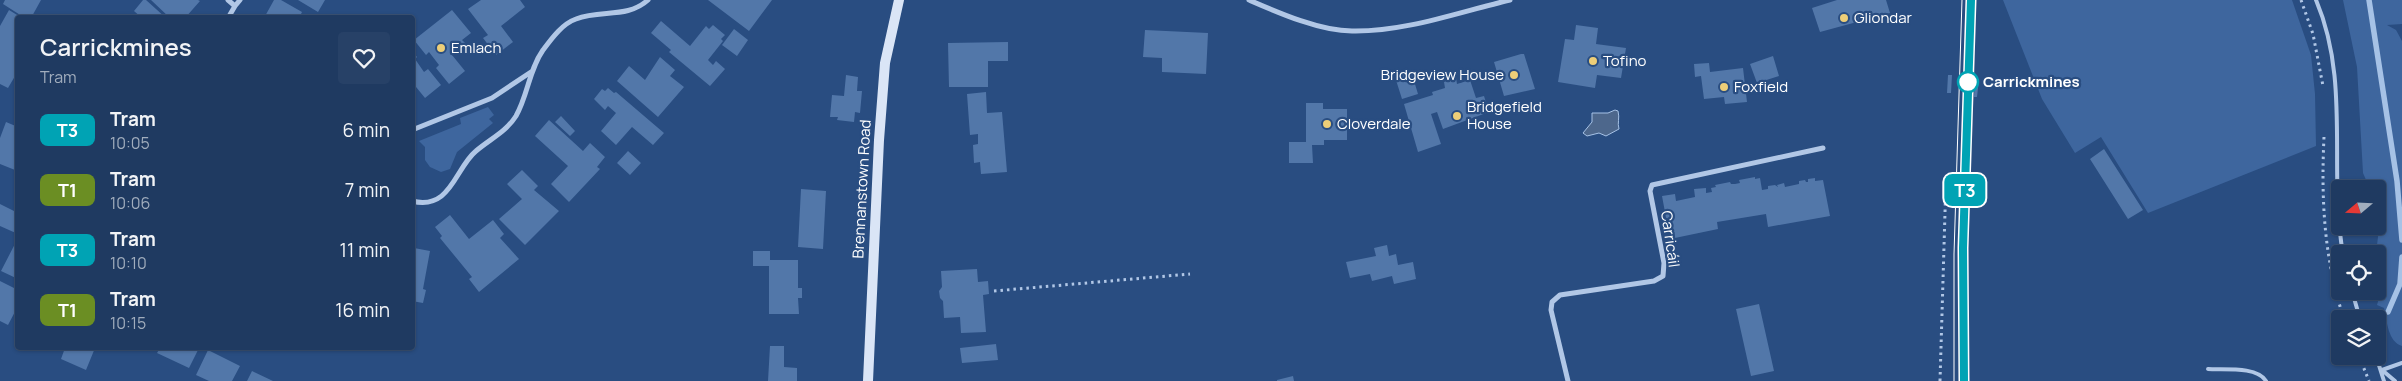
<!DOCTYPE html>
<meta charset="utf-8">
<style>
body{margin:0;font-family:Manrope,sans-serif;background:#274167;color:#f1f3f6;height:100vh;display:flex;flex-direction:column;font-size:19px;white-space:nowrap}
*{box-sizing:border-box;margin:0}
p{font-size:16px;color:#a1adbd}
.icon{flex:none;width:28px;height:28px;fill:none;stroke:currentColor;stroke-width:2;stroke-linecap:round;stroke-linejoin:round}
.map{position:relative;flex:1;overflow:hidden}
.side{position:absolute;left:15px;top:15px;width:400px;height:335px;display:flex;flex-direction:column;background:#1f3a61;border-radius:5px;box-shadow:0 1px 4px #0004,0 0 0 1px #3c5476}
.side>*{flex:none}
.badge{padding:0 10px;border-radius:8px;font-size:18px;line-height:32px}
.needle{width:32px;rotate:251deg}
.tools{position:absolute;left:2331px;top:180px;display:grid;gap:10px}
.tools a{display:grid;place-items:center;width:55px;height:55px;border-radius:5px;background:#1f3a61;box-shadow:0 1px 4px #0004,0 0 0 1px #3c5476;font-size:25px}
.map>.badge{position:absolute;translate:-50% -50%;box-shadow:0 0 0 2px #fff}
.round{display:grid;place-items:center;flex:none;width:52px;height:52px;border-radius:5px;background:#274167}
.headline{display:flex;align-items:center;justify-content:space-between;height:85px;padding:0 25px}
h1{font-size:24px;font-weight:600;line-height:38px}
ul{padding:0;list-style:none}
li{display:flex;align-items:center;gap:15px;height:60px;padding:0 25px}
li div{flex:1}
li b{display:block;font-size:19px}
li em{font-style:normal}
li .badge{min-width:55px;font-weight:700;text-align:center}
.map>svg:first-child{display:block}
.green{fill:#3e669e}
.water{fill:#4d678c;stroke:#a6c2e6}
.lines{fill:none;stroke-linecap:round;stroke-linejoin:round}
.stream{stroke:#a6c2e6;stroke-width:5.5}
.building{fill:#5277a9}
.path{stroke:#b1c7e6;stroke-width:3;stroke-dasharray:2.5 4;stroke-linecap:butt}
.lane{stroke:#b1c7e6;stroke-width:4}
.street{stroke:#b1c7e6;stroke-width:5}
.secondary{stroke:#dae5f6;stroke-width:10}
.tram{stroke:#fff;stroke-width:1}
.line-casing{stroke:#fff;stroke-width:11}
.line{stroke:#00a3b4;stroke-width:8}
.poi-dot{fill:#edce78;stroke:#294d81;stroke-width:2}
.stop-dot{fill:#fff;stroke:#00a3b4;stroke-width:2.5}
.labels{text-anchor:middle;stroke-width:4.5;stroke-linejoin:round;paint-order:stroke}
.poi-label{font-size:15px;fill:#fff;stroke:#294d81;text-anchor:start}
.stop-label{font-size:15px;font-weight:bold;fill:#fff;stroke:#294d81;text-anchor:start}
.street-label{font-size:15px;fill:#fff;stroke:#294d81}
</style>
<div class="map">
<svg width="2402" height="381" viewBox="0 0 2402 381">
<rect width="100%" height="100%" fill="#294d81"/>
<!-- green -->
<path class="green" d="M2003,0H2292L2311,55L2315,94L2316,146L2148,213L2101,137L2075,153L2042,99Z
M2343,0H2402V24L2387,25L2396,30L2402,41V346C2388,342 2387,321 2384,308L2377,305L2383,284L2376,253L2381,213L2378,206V189H2370L2363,173L2357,67Z
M488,107L494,115L489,119L493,123L457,152L450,169L441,172L430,167L425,160V147L419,141L461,124L460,118Z"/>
<!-- water -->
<path class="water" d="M1615,110L1618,111C1620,118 1617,123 1619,129L1606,136L1599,133L1587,136L1583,133L1592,122V113H1608Z"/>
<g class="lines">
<!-- stream -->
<path class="stream" d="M2369,0L2397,181L2402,240
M2388,312L2400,284L2402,257"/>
</g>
<!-- building -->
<path class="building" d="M5,0H41L31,18H25L3,4Z
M143,0H146L166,18H142L134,11Z
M151,0H198L200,1L185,18H170Z
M274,0H281L302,12L299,18H264Z
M298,0H325L318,12Z
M481,0H520L525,7L501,26L513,42L496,55L483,38L488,35L468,9Z
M708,0H772L749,31Z
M1837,0H1886L1890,13L1820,32L1812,8Z
M9,10L22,18H18V71L8,88L0,84V26Z
M452,10L471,33L462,40L466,44L452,55L465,71L449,84L436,68L439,65L429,52L426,55L414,40Z
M661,21L690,46L706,26L709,29L713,25L725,35L721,39L723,41L708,60L713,65L716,61L725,69L710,86L669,52L671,50L651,33Z
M1576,25L1598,28L1596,44L1626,48L1621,78L1597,75L1595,88L1558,82L1565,39L1574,40Z
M734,29L748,40L737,56L722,45Z
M1145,30L1208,33L1206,74L1162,72V58L1143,57Z
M1008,42V61H988V87H949L948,43Z
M412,51L417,57L415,59L424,72L428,69L441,85L425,98L412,82Z
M1521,54H1524L1535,89L1504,96L1494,62Z
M1773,56L1779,76L1757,83L1750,64Z
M660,57L675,70L670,76L684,87L658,117L617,81L629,66L645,80Z
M1709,63L1710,72L1743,68L1747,102L1725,104L1724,97L1704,99L1701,76L1695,77L1694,64Z
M1411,71L1418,94L1402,99L1395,77Z
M846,75L858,77L857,91H862L860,113L855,112L854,122L837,120L838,117H830L832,95L844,96Z
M1948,75H1952L1951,93H1947Z
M1456,78L1457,84L1470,80L1476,98L1484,96L1489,112L1443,129L1437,112L1431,114L1441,144L1418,152L1404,104L1433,95L1432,92L1445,88L1444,82Z
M1975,79H1979L1977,97H1974Z
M608,88L614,93L616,92L664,133L653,145L632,127L616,145L601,131L616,113L608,106L605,110L594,99L602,89L605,91Z
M986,92L987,113L1002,112L1007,172L981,174L980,162L974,163L973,145L978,144V134L970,135L967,94Z
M1306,103H1323V109H1347V140H1324V145H1312L1313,163H1289V142H1306Z
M561,116L575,131L570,136L555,122Z
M549,120L583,151L590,143L605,157L597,167L600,169L569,202L551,184L568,166L535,136Z
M6,122L18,127V165L15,170L0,164V138Z
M2104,149L2143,210L2128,219L2090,159Z
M628,151L641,163L630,175L617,163Z
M522,170L538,186L534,190L559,211L525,245L499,219L522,199L507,184Z
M1755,177V179L1760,178L1762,190L1768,189V186L1775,185L1778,187L1777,185L1784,183L1785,187L1799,184V181L1805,180L1806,182H1808V179L1815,178V181L1823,180L1830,216L1768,227L1766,214L1717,222L1718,229L1670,239L1662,196L1675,194L1676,201L1695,197L1694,189L1706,188V193L1712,192L1711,188L1716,187L1715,185L1730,182L1731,184H1735L1740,183L1739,180Z
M801,189L826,191L823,249L798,247Z
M0,204L18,213V234L0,226Z
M450,215L469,239L493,220L504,234L500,238L519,259L479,292L469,279L472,277L440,238L442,236L435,227Z
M18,238V279L1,271Z
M1387,245L1389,256L1396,254L1398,265L1413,262L1416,279L1394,284L1392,276L1372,281L1370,274L1350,278L1346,262L1376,256L1374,248Z
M414,248L430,251L423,289L426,290L423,303L412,301Z
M753,251H770V260H798V288H802V298H798L799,314H769V266H753Z
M977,269L978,282L988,281L989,294L983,295L986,332L961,333L960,317L944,318L943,301L940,298L939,291L942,287L941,271Z
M0,281L18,290V306L8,325L0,321Z
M1759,304L1774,371L1751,376L1736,309Z
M996,344L998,360L962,363L960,348Z
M770,346H784V367L797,368V381H768Z
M65,348H95L86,370L61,359Z
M160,348H199L189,368L157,353Z
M208,350L240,366L232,381H209L196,375Z
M252,371L273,381H247Z
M1293,376L1294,381H1277V380Z"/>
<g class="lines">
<!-- path -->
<path class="path" d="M2301,0L2313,34L2323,86
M2324,137C2321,200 2324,259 2344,319
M994,291L1190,274
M2359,356L2369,381
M1940,381L1946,179L1974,180"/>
<!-- lane -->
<path class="lane" d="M2316,0C2351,82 2328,169 2343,254
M2352,291L2360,319
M2376,356L2384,381
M2208,369C2224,370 2257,366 2266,381
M2382,370L2402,363
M2382,370L2395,381"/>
<!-- street -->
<path class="street" d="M1249,0C1279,13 1320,31 1352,31C1405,32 1459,12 1510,0
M235,6L240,0
M228,18L235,6L228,0
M412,130L492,98L531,72
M412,201C451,211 455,168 476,151C490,139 506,132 516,116C528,95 529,70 543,50C552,38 562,24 576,19C601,9 627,19 648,0
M1568,381L1551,310L1552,302L1560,295L1654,281L1663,276L1664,263L1650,191L1652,185L1823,148"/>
<!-- secondary -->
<path class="secondary" d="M868,381L879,140L885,63L899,0"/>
<!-- tram -->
<path class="tram" d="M1954,381V254L1962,0
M1964,381L1963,248L1971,0"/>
</g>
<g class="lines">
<defs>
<path id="line" d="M1964,381L1963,248L1971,0"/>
</defs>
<!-- line casing -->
<use href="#line" class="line-casing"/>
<!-- line -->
<use href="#line" class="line"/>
</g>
<!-- markers -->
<g class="poi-dot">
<circle cx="1844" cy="18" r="5"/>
<circle cx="441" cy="48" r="5"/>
<circle cx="1593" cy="61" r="5"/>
<circle cx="1514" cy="75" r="5"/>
<circle cx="1724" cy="87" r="5"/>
<circle cx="1457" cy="116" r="5"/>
<circle cx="1327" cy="124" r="5"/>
</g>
<circle class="stop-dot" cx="1968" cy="82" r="10"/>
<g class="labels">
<!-- poi labels -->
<g class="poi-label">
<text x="1854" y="23">Gliondar</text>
<text x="451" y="53">Emlach</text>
<text x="1603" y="66">Tofino</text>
<text x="1504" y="80" text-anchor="end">Bridgeview House</text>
<text x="1734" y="92">Foxfield</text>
<text x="1467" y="112">Bridgefield<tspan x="1467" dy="17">House</tspan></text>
<text x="1337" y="129">Cloverdale</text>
</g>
<!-- stop labels -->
<g class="stop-label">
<text x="1983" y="87">Carrickmines</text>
</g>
<!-- street labels -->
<g class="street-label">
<text transform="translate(862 189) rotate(-87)" y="5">Brennanstown Road</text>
<text transform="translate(1670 239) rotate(82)" y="5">Carricáil</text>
</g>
</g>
</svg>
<div class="tools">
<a><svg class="needle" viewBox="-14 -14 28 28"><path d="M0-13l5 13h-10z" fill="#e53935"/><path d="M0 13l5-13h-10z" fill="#a1adbd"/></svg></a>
<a><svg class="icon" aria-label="locate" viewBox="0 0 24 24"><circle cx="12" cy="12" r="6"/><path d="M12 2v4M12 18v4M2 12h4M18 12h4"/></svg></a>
<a><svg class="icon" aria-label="layers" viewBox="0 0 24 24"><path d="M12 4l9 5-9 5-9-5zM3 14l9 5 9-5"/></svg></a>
</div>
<b class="badge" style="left:1965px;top:190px;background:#00a3b4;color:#fff">T3</b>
<section class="side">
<div class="headline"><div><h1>Carrickmines</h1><p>Tram</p></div><a class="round"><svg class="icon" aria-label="heart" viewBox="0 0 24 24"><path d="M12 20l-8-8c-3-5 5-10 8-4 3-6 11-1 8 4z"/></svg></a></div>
<ul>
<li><span class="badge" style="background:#00a3b4;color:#fff">T3</span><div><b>Tram</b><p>10:05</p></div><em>6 min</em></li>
<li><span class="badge" style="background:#6b8e23;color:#fff">T1</span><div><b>Tram</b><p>10:06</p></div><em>7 min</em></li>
<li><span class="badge" style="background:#00a3b4;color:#fff">T3</span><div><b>Tram</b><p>10:10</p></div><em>11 min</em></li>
<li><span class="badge" style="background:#6b8e23;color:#fff">T1</span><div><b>Tram</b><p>10:15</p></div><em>16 min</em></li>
</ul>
</section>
</div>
